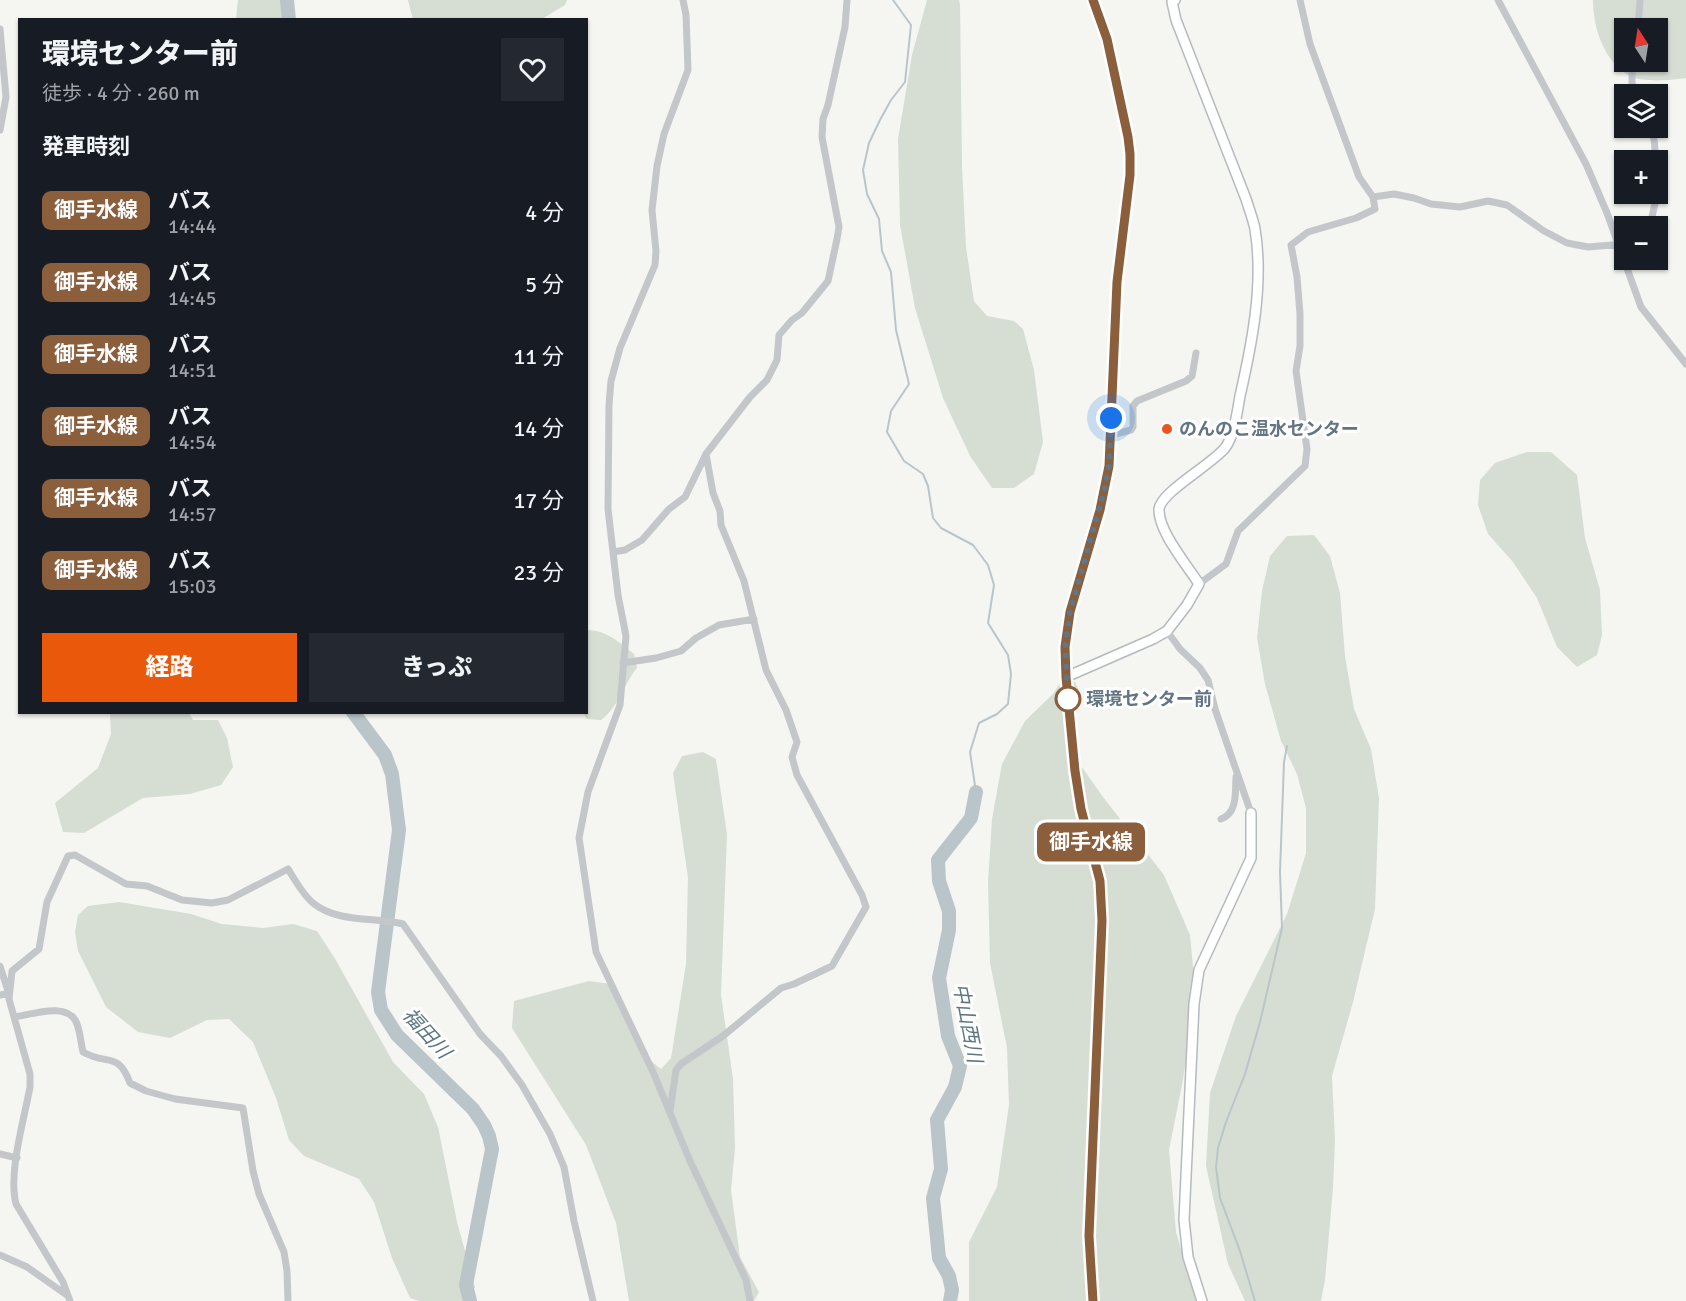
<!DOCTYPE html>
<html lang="ja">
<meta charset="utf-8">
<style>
body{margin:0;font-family:Signika,"Noto Sans JP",sans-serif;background:#242831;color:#f1f3f6;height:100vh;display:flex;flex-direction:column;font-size:22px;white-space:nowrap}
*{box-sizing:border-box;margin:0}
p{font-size:20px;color:#9ea1a6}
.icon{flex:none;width:33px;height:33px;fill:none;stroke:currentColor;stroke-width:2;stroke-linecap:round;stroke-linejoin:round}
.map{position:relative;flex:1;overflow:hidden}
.details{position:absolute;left:18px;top:18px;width:570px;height:696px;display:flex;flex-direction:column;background:#171b24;border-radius:0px;box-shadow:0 2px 4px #0004}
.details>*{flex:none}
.badge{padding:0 12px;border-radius:9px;font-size:21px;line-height:39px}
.needle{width:39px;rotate:348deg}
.buttons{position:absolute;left:1614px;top:18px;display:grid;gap:12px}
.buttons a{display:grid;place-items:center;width:54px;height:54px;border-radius:0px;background:#171b24;box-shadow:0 2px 4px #0004;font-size:30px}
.you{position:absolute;width:30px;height:30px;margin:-15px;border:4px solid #fff;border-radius:50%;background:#1a73e8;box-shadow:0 0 0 9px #1a73e833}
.map>.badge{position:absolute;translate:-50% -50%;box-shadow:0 0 0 3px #fff}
h2{padding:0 24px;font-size:22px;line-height:54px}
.round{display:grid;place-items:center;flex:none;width:63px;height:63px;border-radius:0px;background:#242831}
.headline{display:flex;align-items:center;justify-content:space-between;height:102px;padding:0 24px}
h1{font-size:28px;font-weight:800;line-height:45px}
.primary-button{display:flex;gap:12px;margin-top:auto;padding:12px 24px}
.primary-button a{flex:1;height:69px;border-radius:0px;background:#ea580c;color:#fff;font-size:24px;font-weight:800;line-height:69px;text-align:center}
.primary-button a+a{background:#242831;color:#f1f3f6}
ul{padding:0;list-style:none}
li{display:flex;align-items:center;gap:18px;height:72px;padding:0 24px}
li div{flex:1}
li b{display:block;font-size:22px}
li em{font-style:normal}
li .badge{min-width:66px;font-weight:700;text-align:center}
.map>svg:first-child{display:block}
.green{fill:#d6ddd3;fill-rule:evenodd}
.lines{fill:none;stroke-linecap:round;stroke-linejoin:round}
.stream{stroke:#bac5ca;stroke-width:2}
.river{stroke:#bac5ca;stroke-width:14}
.secondary-casing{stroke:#b5babf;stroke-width:12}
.street{stroke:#c3c7ca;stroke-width:7}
.secondary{stroke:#fff;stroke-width:9}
.line-casing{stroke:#fff;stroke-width:14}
.line{stroke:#8b5e3c;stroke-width:9}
.walk{stroke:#637484;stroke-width:6;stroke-dasharray:0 10.8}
.poi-dot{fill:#e8551f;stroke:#fff;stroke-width:2}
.stop-dot{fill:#fff;stroke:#8b5e3c;stroke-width:3}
.labels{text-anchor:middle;stroke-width:6;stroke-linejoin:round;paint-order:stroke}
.poi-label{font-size:18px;font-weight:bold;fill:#637484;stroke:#fff;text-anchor:start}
.stop-label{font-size:18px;font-weight:bold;fill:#637484;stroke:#fff;text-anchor:start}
.water-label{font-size:20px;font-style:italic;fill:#5f7781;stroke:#fff}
</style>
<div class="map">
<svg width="1686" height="1301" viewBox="0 0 1686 1301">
<rect width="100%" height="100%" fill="#f5f6f2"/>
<!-- green -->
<path class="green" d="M238,0H291L292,19H236Z
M408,0H567L565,5L542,19L413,20Z
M927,0H959L960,5L962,167L966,247L974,301L987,316L1014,321L1023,329L1034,370L1043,442L1034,474L1014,488H992L970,456L943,398L915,308L900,225L898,139L912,55Z
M1593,0H1686V78C1673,80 1643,83 1630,76C1604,62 1593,28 1593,0ZM1624,28H1658V62H1624Z
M1527,452H1551L1577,475L1585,538L1600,590L1602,635L1597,655L1577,667L1557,647L1537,598L1513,562L1488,534L1478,505L1480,480L1495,463Z
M1314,535L1330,556L1340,593L1345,656L1354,709L1371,749L1379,798L1375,909L1353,1002L1332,1076L1335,1140L1333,1188L1325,1280L1321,1301H1245L1228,1264L1206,1166L1210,1093L1236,1016L1287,914L1306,853V808L1297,774L1281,741L1265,684L1257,638L1262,591L1270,556L1287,536Z
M587,630C606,630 619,642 634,654L637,668C623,685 619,707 601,720L586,719L584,713L586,712Z
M1062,680L1075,682L1079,691L1076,713L1079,763L1103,797L1164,875L1190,935L1196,998L1182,1085L1169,1150L1176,1232L1196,1301H969V1242L997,1187L1009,1105L1007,1048L990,963L988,882L992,819L1002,764L1025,721L1053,694Z
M110,713H189L193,720H218L227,738L233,767L221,785L190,794L143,798L84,833L63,832L55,803L98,768L111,734Z
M703,752L716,759L727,834L721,995L733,1079L735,1148L731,1190L740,1257L759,1292L754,1301H629L616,1223L586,1145L512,1028L514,1001L589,981L611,984L647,1058L661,1069L671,1058L686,964L688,878L673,773L682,756Z
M119,902L191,914L222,924L263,928L293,924L317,931L334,957L393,1062L424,1094L438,1127L457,1222L475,1287L466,1301H419L410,1298L392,1258L374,1202L359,1179L304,1156L289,1140L276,1098L253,1042L229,1019L207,1020L170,1038L138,1032L106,1007L78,951L75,932L78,915L88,906Z"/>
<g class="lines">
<!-- stream -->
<path class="stream" d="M893,0L911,25L905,82L891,100L880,120L869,143L863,170L867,194L879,219L882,251L891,272L896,330L909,384L891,411L887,432L904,461L923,474L928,486L933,518L941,528L973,545L988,565L994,585L988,623L1008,655L1011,674L1008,704L997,714L979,723L970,752L976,792
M1255,1301L1240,1251L1220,1198L1216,1167L1218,1148L1226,1122L1245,1074L1260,1022L1282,928L1280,872L1284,762L1287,746"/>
<!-- river -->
<path class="river" d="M287,0L289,20
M353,712L385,755L392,774L399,830L378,992L381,1010L397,1035L473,1109L484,1125L489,1136L492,1149L466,1285L470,1301
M950,1301L952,1290L949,1276L939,1258L933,1198L941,1169L937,1120L955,1087L960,1066L948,1036L939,978L949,930V911L939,881L938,860L971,818L976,792"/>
<defs>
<path id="secondary" d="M1066,677L1153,639L1167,631L1187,605L1199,584C1187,565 1158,531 1159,509C1161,492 1211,465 1225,448C1235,434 1237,412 1240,396C1252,343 1264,284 1255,229C1253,219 1249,209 1246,199L1176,20L1172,2L1175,0
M1093,1301L1089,1237L1102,921L1100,881L1081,809L1075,771L1066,677L1065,647L1070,612L1100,510L1109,466L1117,282L1130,175V155L1128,137L1107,39L1093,0
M1202,1301L1188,1257L1184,1220L1194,1004L1199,970L1251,858V813"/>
</defs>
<!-- secondary casing -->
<use href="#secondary" class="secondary-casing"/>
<!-- street -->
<path class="street" d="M683,0L686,15L688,70L664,134L657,166L652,210L656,251L655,265L620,348L611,381L609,405L608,509L618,595L626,636L620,705L588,792L579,838L596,952L653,1072L690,1161L746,1280L750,1301
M1498,0L1586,164L1607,213L1641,307L1686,364
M1638,28L1640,0
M0,29L6,97L0,130
M1632,62V83L1636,94
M1650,128L1654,139L1656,160
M1373,197L1394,194L1414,198L1431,204L1460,207L1488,201L1507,205L1544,231L1567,243L1588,247L1624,244
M1650,226L1657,194
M1111,435L1131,430L1133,427V406L1137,401L1186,381L1192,376L1196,353
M613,552L625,550L642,540L669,509L685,497L706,454L750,397L767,380L777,360L779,335L792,320L802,313L828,281L837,239L839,227L822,137L823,119L828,105L845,27L847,0
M1199,584L1226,564L1238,531L1305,466L1307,449L1296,371L1300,346V314L1297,277L1291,245L1308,232L1356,218L1375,209L1373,197L1359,177L1310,44L1300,0
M1167,631L1180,649L1200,668L1208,680L1215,709L1251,813
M623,663L656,658L681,651L696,638L719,625L754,619
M1221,819C1238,813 1235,792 1236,777
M0,966L8,991
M0,995L9,993
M15,1017C33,1014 69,1001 77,1024C80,1032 81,1043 83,1052C108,1066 118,1051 130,1083L146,1091L175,1099L243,1108L253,1171L259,1194L284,1252L287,1271L288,1301
M670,1111L676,1070L681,1064L723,1036L781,988L794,984L832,966L866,907L862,895L797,775L792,757L797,742L786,710L766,670L744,581L721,525L720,511L713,493L706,454
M0,1154L17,1158
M0,1255L27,1267L68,1296
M70,1301L63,1282L16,1204C8,1173 24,1120 30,1087V1074L9,999L12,971L39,949L47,902L68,856L75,855L126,884L147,886L182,900L212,903L228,900L288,869C295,880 303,895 313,903C337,923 375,917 403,924L480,1034L501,1056L522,1085L550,1134L564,1167L574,1221L593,1301"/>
<!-- secondary -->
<use href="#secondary" class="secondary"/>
</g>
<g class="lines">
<defs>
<path id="line" d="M1093,1301L1089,1236L1102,921L1100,881L1081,809L1075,771L1066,677L1065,647L1070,612L1100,510L1109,466L1117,282L1130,175V154L1128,137L1107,39L1093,0"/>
</defs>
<!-- line casing -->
<use href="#line" class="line-casing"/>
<!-- line -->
<use href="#line" class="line"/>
<!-- walk -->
<path class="walk" d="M1068,699L1065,647L1070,612L1104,492L1109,466L1111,418"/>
</g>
<!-- markers -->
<circle class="poi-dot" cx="1167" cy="429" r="6"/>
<circle class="stop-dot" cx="1068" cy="699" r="12"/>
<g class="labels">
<!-- poi labels -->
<g class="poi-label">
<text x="1179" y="435">のんのこ温水センター</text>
</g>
<!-- stop labels -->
<g class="stop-label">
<text x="1086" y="705">環境センター前</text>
</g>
<!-- water labels -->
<g class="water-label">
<text transform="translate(968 1023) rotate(79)" y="7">中山西川</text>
<text transform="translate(427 1033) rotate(48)" y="7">福田川</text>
</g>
</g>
</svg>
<div class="buttons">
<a><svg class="needle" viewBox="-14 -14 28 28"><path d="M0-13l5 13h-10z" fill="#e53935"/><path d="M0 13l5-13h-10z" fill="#9ea1a6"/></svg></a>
<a><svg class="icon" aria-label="layers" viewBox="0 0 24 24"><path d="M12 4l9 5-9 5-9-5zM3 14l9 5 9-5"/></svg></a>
<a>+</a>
<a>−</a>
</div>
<div class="you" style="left:1111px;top:418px"></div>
<b class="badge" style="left:1091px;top:842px;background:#8b5e3c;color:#fff">御手水線</b>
<section class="details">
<div class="headline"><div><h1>環境センター前</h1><p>徒歩 · 4 分 · 260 m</p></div><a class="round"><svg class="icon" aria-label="heart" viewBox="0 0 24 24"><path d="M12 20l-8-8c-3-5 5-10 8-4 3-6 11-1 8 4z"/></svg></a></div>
<h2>発車時刻</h2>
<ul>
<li><span class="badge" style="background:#8b5e3c;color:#fff">御手水線</span><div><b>バス</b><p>14:44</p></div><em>4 分</em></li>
<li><span class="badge" style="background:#8b5e3c;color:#fff">御手水線</span><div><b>バス</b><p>14:45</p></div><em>5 分</em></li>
<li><span class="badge" style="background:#8b5e3c;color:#fff">御手水線</span><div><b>バス</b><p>14:51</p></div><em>11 分</em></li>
<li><span class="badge" style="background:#8b5e3c;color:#fff">御手水線</span><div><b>バス</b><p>14:54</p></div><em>14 分</em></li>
<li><span class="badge" style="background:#8b5e3c;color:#fff">御手水線</span><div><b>バス</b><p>14:57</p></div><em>17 分</em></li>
<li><span class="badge" style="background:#8b5e3c;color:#fff">御手水線</span><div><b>バス</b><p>15:03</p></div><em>23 分</em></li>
</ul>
<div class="primary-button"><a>経路</a><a>きっぷ</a></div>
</section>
</div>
